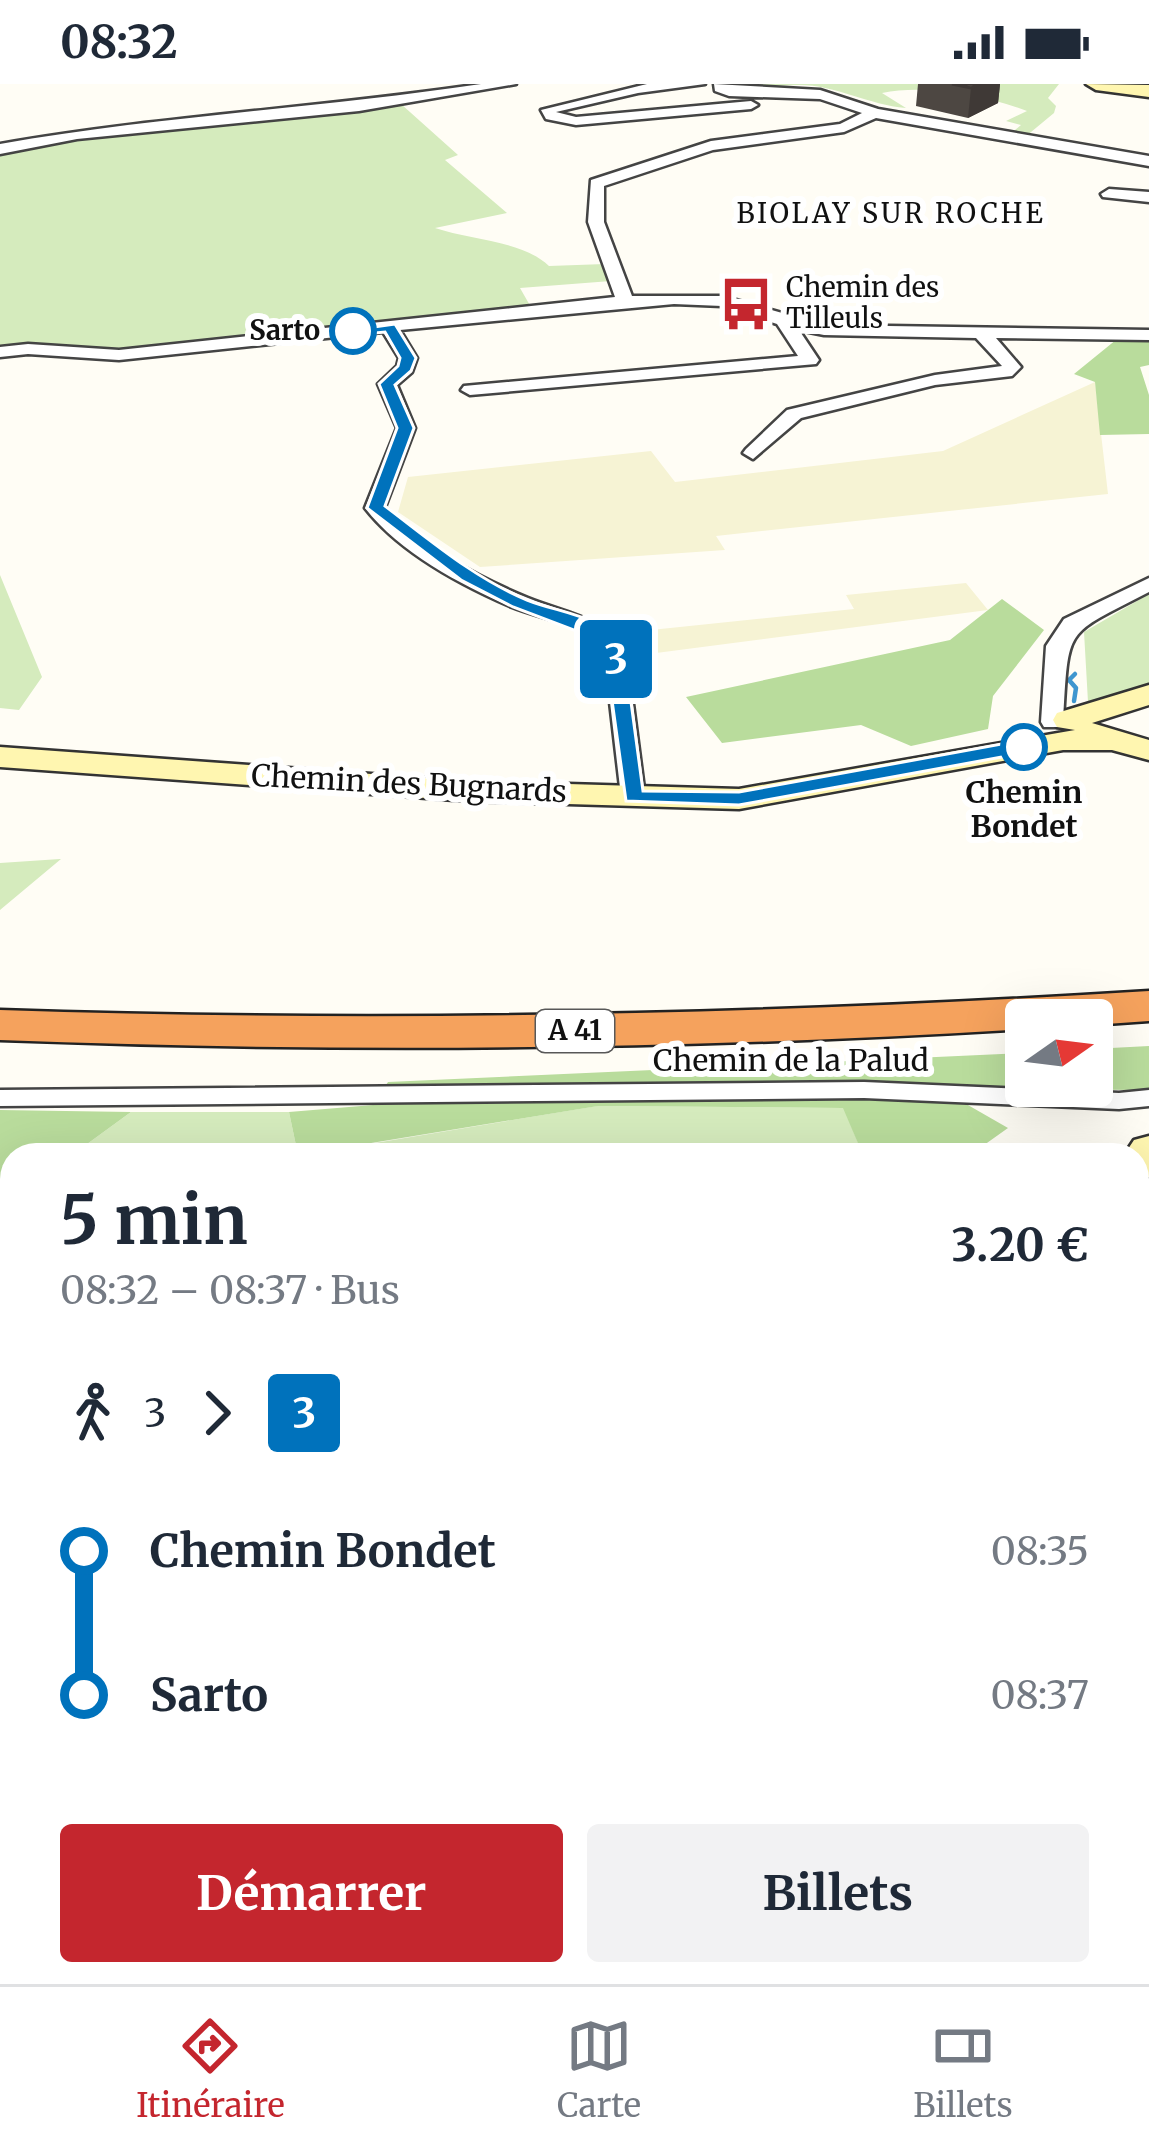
<!DOCTYPE html>
<html lang="fr">
<meta charset="utf-8">
<style>
body{margin:0;font-family:Merriweather,serif;background:#f2f2f3;color:#1f2937;height:100vh;display:flex;flex-direction:column;font-size:45px;white-space:nowrap}
*{box-sizing:border-box;margin:0}
p{font-size:39px;color:#747a83}
.icon{flex:none;width:66px;height:66px;fill:none;stroke:currentColor;stroke-width:2;stroke-linecap:round;stroke-linejoin:round}
.map{position:relative;flex:1;overflow:hidden}
.panel{position:absolute;left:0px;top:1059px;width:1149px;height:843px;display:flex;flex-direction:column;background:#fff;border-radius:36px 36px 0 0;box-shadow:0 12px 48px #0002}
.panel>*{flex:none}
.badge{padding:0 24px;border-radius:9px;font-size:42px;line-height:78px}
.needle{width:78px;rotate:76deg}
.tools{position:absolute;left:1005px;top:915px;display:grid;gap:24px}
.tools a{display:grid;place-items:center;width:108px;height:108px;border-radius:12px;background:#fff;box-shadow:0 12px 48px #0002;font-size:60px}
.map>.badge{position:absolute;translate:-50% -50%;box-shadow:0 0 0 6px #fff}
.legs{display:flex;align-items:center;gap:18px;height:132px;padding:0 60px;font-size:39px}
.legs p{margin-inline-start:auto}
.summary{display:flex;align-items:center;justify-content:space-between;height:204px;padding:0 60px}
h1{font-size:66px;font-weight:700;line-height:90px}
.cta{display:flex;gap:24px;margin-top:auto;padding:24px 60px}
.cta a{flex:1;height:138px;border-radius:12px;background:#c4262e;color:#fff;font-size:48px;font-weight:700;line-height:138px;text-align:center}
.cta a+a{background:#f2f2f3;color:#1f2937}
ul{padding:0 60px;list-style:none}
li{display:flex;align-items:center;gap:42px;height:144px;font-size:45px}
li i{display:grid;place-items:center;width:18px;height:100%;margin:0 15px;background:currentColor}
li i::after{content:'';width:30px;height:30px;margin:-15px;border:9px solid;border-radius:50%;background:#fff}
li p{margin-inline-start:auto}
li:first-child i{background:linear-gradient(#0000 50%,currentColor 0)}
li:last-child i{background:linear-gradient(currentColor 50%,#0000 0)}
.status{display:flex;justify-content:space-between;align-items:center;height:84px;padding:0 60px;background:#fff;direction:ltr}
.status svg{height:33px;fill:currentColor}
.dock{display:flex;justify-content:space-around;align-items:center;height:168px;border-top:3px solid #e0e1e3;background:#fff;font-size:33px;color:#747a83}
.dock a{display:grid;justify-items:center;gap:6px}
.dock .current{color:#c4262e}
.map>svg:first-child{display:block}
.farmland{fill:#f6f3d4}
.green{fill:#d5ebbd}
.forest{fill:#b9dc9c}
.lines{fill:none;stroke-linecap:round;stroke-linejoin:round}
.stream{stroke:#3f96cf;stroke-width:4.5}
.street-casing{stroke:#444;stroke-width:5}
.secondary-casing{stroke:#333;stroke-width:5}
.highway-casing{stroke:#222;stroke-width:5}
.street{fill:#fff;fill-rule:evenodd}
.secondary{fill:#fff6b0;fill-rule:evenodd}
.highway{fill:#f5a25d;fill-rule:evenodd}
.wall{fill:#4d4742}
.shaded-wall{fill:#3f3936}
.building{fill:#5a524d;stroke:#3f3936;stroke-width:3}
.line-1{fill:#0072bc;stroke:#fff;stroke-width:3}
.stop-1-dot{fill:#fff;stroke:#0072bc;stroke-width:6}
.labels{text-anchor:middle;stroke-width:12;stroke-linejoin:round;paint-order:stroke}
.far-neighbourhood-label{font-size:27px;letter-spacing:3px;fill:#111;stroke:#fff}
.far-poi-label{font-size:27px;fill:#111;stroke:#fff;text-anchor:start}
.far-stop-label{font-size:27px;font-weight:bold;fill:#111;stroke:#fff;text-anchor:end}
.shield{fill:#fff;stroke:#585858;stroke-width:3}
.shield-label{font-size:27px;font-weight:bold;fill:#111}
.street-label{font-size:30px;fill:#111;stroke:#fff}
.stop-label{font-size:30px;font-weight:bold;fill:#111;stroke:#fff}
</style>
<div class="status"><b>08:32</b><svg viewBox="0 0 49 12"><path d="M0 12V9h3v3zM5 12V6h3v6zM10 12V3h3v9zM15 12V0h3v12zM26 1h20v11H26zM47 4h2v5h-2z"/></svg></div>
<div class="map">
<svg width="1149" height="1900" viewBox="0 0 1149 1900">
<rect width="100%" height="100%" fill="#fffdf5"/>
<!-- farmland -->
<path class="farmland" d="M1095,298L1108,410L716,452L725,466L480,483L398,428L408,393L651,367L675,398L943,367Z
M966,499L988,526L633,572L622,549L854,525L846,511Z
M12,1739V1890H227L178,1900H0V1741Z"/>
<!-- green -->
<path class="green" d="M729,0H1059L1048,14L1056,22L1054,29L1025,53L1009,51L1021,41L1006,37L1027,27C985,11 925,0 882,9L906,24C869,21 836,1 799,1C776,1 754,7 730,5Z
M401,20L458,71L445,76L507,129L435,144C471,156 523,157 549,182L605,180L611,197L520,204L532,225L108,269L0,264V68L71,54Z
M0,491L42,593L19,626L0,624Z
M1149,510V601L1088,618L1084,548Z
M60,775H61L0,826V779Z
M597,1022L844,1024L863,1071H303Z
M131,1028H289L298,1071H72Z
M1138,1162L1149,1174V1382L1137,1384Z
M0,1267L12,1270V1493L0,1495Z
M12,1583V1739L0,1741V1585Z"/>
<!-- forest -->
<path class="forest" d="M1122,251L1149,252V281L1140,283L1149,311V350L1100,351L1095,298L1074,290Z
M1002,515L1044,546L993,612L988,645L911,662L861,641L722,659L686,613L950,556Z
M1149,962V1006L940,1005L1008,1044L970,1071H863L843,1024L598,1022L298,1071L289,1028L373,1021L388,998L1026,969V1002H1092V965Z
M0,1026L131,1028L72,1071H12V1186L0,1194Z"/>
<g class="lines">
<!-- stream -->
<path class="stream" d="M1074,617L1076,604L1069,596L1075,590"/>
<defs>
<path id="street" d="M481,0H516L359,27L77,55L0,70V60C159,32 321,24 481,0Z
M647,0H705L638,9L556,28L576,33L751,17L758,21L751,25L576,41L546,35L541,26Z
M714,0L820,6L878,25L1149,72V82L876,34L844,48L713,66L604,102V138L632,212H722L824,241L1149,246V256L996,254L1021,283L1012,292L935,301L801,334L753,375L743,369L746,365L787,326L935,291L1002,282L976,254L824,251L799,246L819,276L816,280L470,311L461,306L464,302L798,272L777,240L722,222L674,220L400,246L417,274L412,288L397,301L415,344L385,423C421,463 479,494 528,514C565,529 601,532 626,566L645,712L641,717L633,719L621,712L604,567C581,538 544,536 512,523C461,501 400,469 365,424L397,344L378,300L397,282L399,274L383,248L119,276L28,270L0,273V263L28,260L119,266L615,213L588,138L591,96L711,57L840,40L862,29L820,15L729,12L715,7Z
M1109,105L1149,108V118L1103,113L1101,110Z
M1149,494V508C1063,553 1069,540 1063,638L1060,643H1044L1041,638L1046,562L1064,535Z
M864,998L1119,1009L1149,1006V1022L1119,1025L864,1014L0,1022V1006Z
M1149,1458V1484L1137,1487V1461Z"/>
<path id="secondary" d="M1086,0L1149,1V13L1096,6Z
M1149,601V621L1092,639L1149,656V676L1112,666H1063L739,725L468,717L0,683V663L468,697L739,705L1075,646L1057,643L1053,636L1057,629Z
M1149,1052V1093L1137,1096V1071H1124L1134,1056Z
M1137,1116L1149,1120V1170L1137,1167Z"/>
<path id="highway" d="M1149,907V937L1092,941V936H1026V945C684,966 342,969 0,956V926C384,939 766,931 1149,907Z"/>
</defs>
<!-- street casing -->
<use href="#street" class="street-casing"/>
<!-- secondary casing -->
<use href="#secondary" class="secondary-casing"/>
<!-- highway casing -->
<use href="#highway" class="highway-casing"/>
<!-- street -->
<use href="#street" class="street"/>
<!-- secondary -->
<use href="#secondary" class="secondary"/>
<!-- highway -->
<use href="#highway" class="highway"/>
</g>
<!-- wall -->
<path class="wall" d="M918,0H1000L998,19L968,34L916,22Z"/>
<!-- shaded-wall -->
<path class="shaded-wall" d="M980,0H1000L998,19L968,34L971,4Z"/>
<!-- building -->
<path class="building" d="M952,0H980L971,4Z"/>
<!-- line-1 -->
<path class="line-1" d="M395,240L416,274L411,287L395,301L414,344L385,422C430,456 474,494 527,516C562,530 603,530 624,566L643,707L739,708L1024,656L1034,663L1024,669L739,721L626,717L605,566L600,556L513,523L461,496L367,424L397,344L379,300L398,282L400,274L385,248L353,251L345,247Z"/>
<!-- icons -->
<defs>
<symbol id="bus-bare" viewBox="-9 -9 18 18"><path d="M-5-6H5V4H4V6H2V4H-2V6H-4V4H-5ZM-3.5-4V0h7V-4ZM-3.5 1.2v1.5H-2V1.2ZM2 1.2v1.5H3.5V1.2Z" fill="#c4262e" stroke="#fff" stroke-width="2.5" paint-order="stroke"/></symbol>
</defs>
<g fill-rule="evenodd">
<use href="#bus-bare" x="708" y="182" width="76" height="76"/>
</g>
<!-- markers -->
<g class="stop-1-dot">
<circle cx="353" cy="247" r="21"/>
<circle cx="1024" cy="663" r="21"/>
</g>
<g class="labels">
<!-- far-neighbourhood labels -->
<g class="far-neighbourhood-label">
<text x="891" y="139">BIOLAY SUR ROCHE</text>
</g>
<!-- far-poi labels -->
<g class="far-poi-label">
<text x="786" y="213">Chemin des<tspan x="786" dy="31">Tilleuls</tspan></text>
</g>
<!-- far-stop labels -->
<g class="far-stop-label">
<text x="320" y="256">Sarto</text>
</g>
<!-- shield labels -->
<rect class="shield" x="536" y="926" width="78" height="42" rx="9"/>
<g class="shield-label">
<text x="575" y="956">A 41</text>
</g>
<!-- street labels -->
<g class="street-label">
<text transform="translate(409 700) rotate(3)" y="10">Chemin des Bugnards</text>
<text x="791" y="987">Chemin de la Palud</text>
</g>
<!-- stop labels -->
<g class="stop-label">
<text x="1024" y="719">Chemin<tspan x="1024" dy="34">Bondet</tspan></text>
</g>
</g>
</svg>
<div class="tools">
<a><svg class="needle" viewBox="-14 -14 28 28"><path d="M0-13l5 13h-10z" fill="#e53935"/><path d="M0 13l5-13h-10z" fill="#747a83"/></svg></a>
</div>
<b class="badge" style="left:616px;top:575px;background:#0072bc;color:#fff">3</b>
<section class="panel">
<div class="summary"><div><h1>5 min</h1><p>08:32 – 08:37 · Bus</p></div><b>3.20 €</b></div>
<div class="legs"><svg class="icon" aria-label="walk" viewBox="0 0 24 24"><circle cx="13" cy="4" r="2"/><path d="M13 8l-2 6 4 7M11 14l-3 7M7 12l3-4h3l4 4"/></svg>3<svg class="icon" aria-label="forward" viewBox="0 0 24 24"><path d="M9 5l7 7-7 7"/></svg><b class="badge" style="background:#0072bc;color:#fff">3</b></div>
<ul>
<li><i style="color:#0072bc"></i><b>Chemin Bondet</b><p>08:35</p></li>
<li><i style="color:#0072bc"></i><b>Sarto</b><p>08:37</p></li>
</ul>
<div class="cta"><a>Démarrer</a><a>Billets</a></div>
</section>
</div>
<nav class="dock">
<a class="current"><svg class="icon" aria-label="directions" viewBox="0 0 24 24"><path d="M12 3l9 9-9 9-9-9zM9 14v-3h6M13 9l2 2-2 2"/></svg>Itinéraire</a>
<a><svg class="icon" aria-label="map" viewBox="0 0 24 24"><path d="M3 6l6-2 6 2 6-2v14l-6 2-6-2-6 2zM9 4v14M15 6v14"/></svg>Carte</a>
<a><svg class="icon" aria-label="tickets" viewBox="0 0 24 24"><path d="M3 7h18v10H3zM15 7v10"/></svg>Billets</a>
</nav>
